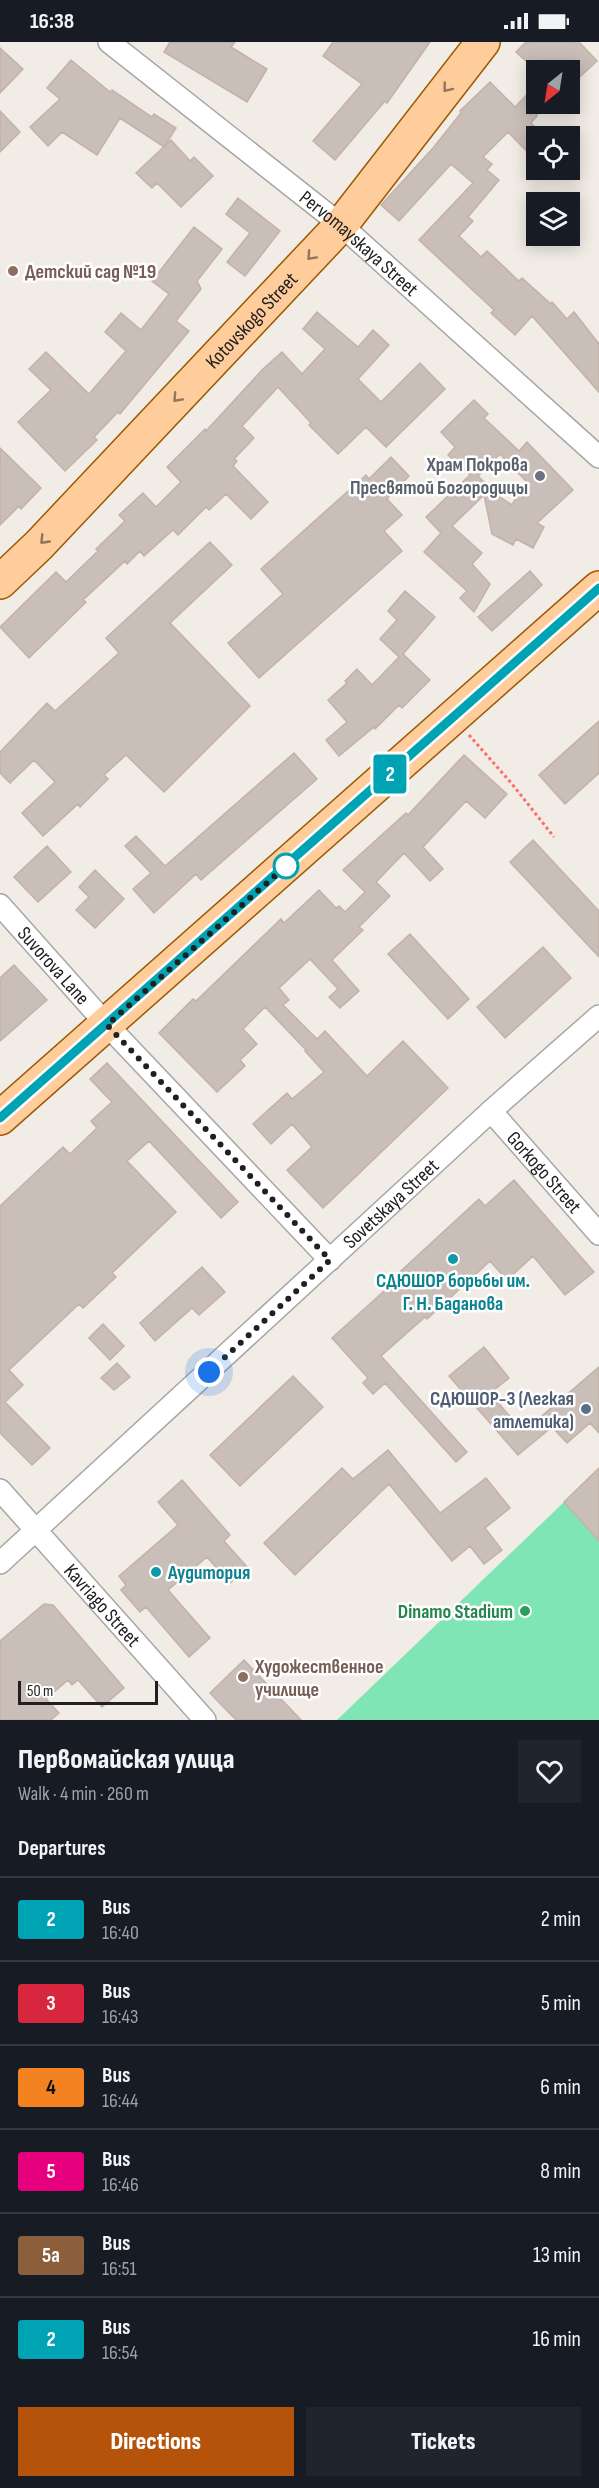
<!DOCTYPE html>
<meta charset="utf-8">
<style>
body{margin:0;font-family:"Sofia Sans Condensed",sans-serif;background:#20242c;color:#f1f3f6;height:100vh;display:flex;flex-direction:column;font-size:22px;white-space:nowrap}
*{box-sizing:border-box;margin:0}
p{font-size:20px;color:#9ea1a6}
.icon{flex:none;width:33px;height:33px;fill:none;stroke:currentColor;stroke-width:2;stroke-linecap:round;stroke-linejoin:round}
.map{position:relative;height:1678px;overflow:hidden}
.side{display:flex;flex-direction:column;background:#171b24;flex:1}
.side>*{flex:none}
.badge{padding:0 12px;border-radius:4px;font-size:21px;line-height:39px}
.needle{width:39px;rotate:210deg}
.tools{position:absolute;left:526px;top:18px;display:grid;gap:12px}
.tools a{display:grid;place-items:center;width:54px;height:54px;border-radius:0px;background:#171b24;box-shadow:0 3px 15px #0003;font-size:30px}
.scale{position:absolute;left:18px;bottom:15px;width:140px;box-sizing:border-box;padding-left:6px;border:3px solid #202020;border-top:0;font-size:16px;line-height:21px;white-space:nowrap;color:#202020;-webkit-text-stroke:4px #fff;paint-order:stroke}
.you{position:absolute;width:30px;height:30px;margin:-15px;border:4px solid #fff;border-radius:50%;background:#1a73e8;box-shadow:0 0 0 9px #1a73e833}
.map>.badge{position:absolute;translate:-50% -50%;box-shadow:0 0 0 3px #fff}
h2{padding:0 18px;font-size:22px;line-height:54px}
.round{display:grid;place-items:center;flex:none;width:63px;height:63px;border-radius:0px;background:#20242c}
.head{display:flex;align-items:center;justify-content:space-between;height:102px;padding:0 18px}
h1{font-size:28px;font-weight:800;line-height:45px}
.primary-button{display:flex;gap:12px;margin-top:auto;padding:12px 18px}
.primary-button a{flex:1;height:69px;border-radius:0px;background:#b45309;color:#fff;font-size:24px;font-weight:800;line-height:69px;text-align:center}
.primary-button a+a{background:#20242c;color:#f1f3f6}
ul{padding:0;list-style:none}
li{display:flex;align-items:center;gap:18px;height:84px;padding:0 18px;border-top:2px solid #363941}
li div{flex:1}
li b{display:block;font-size:22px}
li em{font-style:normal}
li .badge{min-width:66px;font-weight:700;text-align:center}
.status{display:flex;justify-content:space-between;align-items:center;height:42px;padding:0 30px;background:#171b24;direction:ltr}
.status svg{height:16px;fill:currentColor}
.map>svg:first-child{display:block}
.pitch{fill:#7fe5b4}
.building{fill:#c9beb8;stroke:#c4b1a7;stroke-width:1.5;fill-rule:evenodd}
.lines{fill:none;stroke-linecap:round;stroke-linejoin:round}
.minor-casing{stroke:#a7a7a7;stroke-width:24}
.primary-casing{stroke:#9b5a00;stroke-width:36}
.path{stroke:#ff6b68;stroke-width:3;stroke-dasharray:3 3;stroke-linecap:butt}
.minor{stroke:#fff;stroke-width:21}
.primary{stroke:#ffcc9c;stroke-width:33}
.oneway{stroke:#90765e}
.line-casing{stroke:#fff;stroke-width:14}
.line{stroke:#00a3b4;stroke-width:9}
.walk{stroke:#202020;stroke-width:6;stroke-dasharray:0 10.8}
.education-dot{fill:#8d6e63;stroke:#fff;stroke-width:2}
.worship-dot{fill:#6b7280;stroke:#fff;stroke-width:2}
.stop-dot{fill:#fff;stroke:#00a3b4;stroke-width:3}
.culture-dot{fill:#0f9aa8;stroke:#fff;stroke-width:2}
.service-dot{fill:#5c6f8a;stroke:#fff;stroke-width:2}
.leisure-dot{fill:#2e9e5b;stroke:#fff;stroke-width:2}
.labels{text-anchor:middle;stroke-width:5;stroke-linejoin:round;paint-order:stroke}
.street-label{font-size:20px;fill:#202020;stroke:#fff}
.education-label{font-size:20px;font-weight:bold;fill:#785e54;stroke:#fff;text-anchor:start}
.worship-label{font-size:20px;font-weight:bold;fill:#5b616d;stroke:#fff;text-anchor:end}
.culture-label{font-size:20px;font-weight:bold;fill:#0d838f;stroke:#fff}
.service-label{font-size:20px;font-weight:bold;fill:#4e5e75;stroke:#fff;text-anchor:end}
.leisure-label{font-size:20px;font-weight:bold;fill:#27864d;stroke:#fff;text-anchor:end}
</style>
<div class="status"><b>16:38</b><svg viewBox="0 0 49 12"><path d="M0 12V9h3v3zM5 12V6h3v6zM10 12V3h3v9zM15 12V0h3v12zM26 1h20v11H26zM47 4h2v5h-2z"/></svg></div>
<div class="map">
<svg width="599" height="1678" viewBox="0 0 599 1678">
<rect width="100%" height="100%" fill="#f1ece5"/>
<!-- pitch -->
<path class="pitch" d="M599,1426V1678H337L564,1460Z"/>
<!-- building -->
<path class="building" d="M170,0H235L231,5L267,27L247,60L164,10Z
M333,0H430L387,61L385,59L335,118L313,99L362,42L323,14Z
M526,0H579L597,19L570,44V28H536L516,10Z
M0,6L23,27L0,51Z
M71,18L110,50L112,48L152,75L154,72L176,86L164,105L120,76L97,113L62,90L48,104L30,85L60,57L47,46Z
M490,40L515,65L537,42V74L531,81L534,84L529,89L537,97V120L508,90L483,115L492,122L487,128L499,138L468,175L473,179L459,194L481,215L487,209L519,239L522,236L551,262L552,260L567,277L574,270L599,302V350L532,274L515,293L491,271L494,268L419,198L473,141L451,122L399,179L381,163L433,106L461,71L460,69Z
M0,69L20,90L0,110Z
M171,98L190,119L194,115L213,134L181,165L157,141L152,146L136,131Z
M238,156L280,189L245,234L227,220L250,191L226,172Z
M194,185L222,207L197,239L201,247L176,279L189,289L120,372L118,370L94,395L97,398L65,429L18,380L51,348L29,327L46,310L89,352L126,309L105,290L121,271L141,288L169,252L152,239Z
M317,270L358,305L373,288L389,303L358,337L381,360L420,321L445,347L386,405L366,385L338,412L309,383L311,381L278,345L242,384L254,396L234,417L237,419L233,424L268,460L251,477L226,452L209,468L206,465L178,493L173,488L144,514L140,509L127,522L125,519L83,558L86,560L29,616L0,585L56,530L66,540L98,509L96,507L125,479L119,473L143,451L156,465L181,440L167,425L205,387L206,389L263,327L282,310L302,332L325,307L303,287Z
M474,358L488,372L484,376L519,409L527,400L573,448L537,481L544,485L533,506L516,497L513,503L492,492L484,453L452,484L482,511L472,522L490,542L474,570L460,556L467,549L424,510L441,491L426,475L470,433L448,413L455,405L441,390ZM500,412L526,439L512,463L498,454L478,434Z
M0,406L41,446L21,467L19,464L0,483Z
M391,415L409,434L387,457L402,473L384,489L402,509L259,636L228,601L283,552L261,527L366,433L369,437Z
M210,500L232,523L170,581L250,664L164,750L126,713L104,733L108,737L80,765L78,762L43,794L22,771L55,740L34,718L10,741L0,731V710L47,661L55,669L119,611L106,596Z
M530,529L542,543L492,589L478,575Z
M405,549L435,575L403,612L430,638L402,666L399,663L375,687L374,685L339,714L326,698L347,680L328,658L347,641L345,639L357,627L372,643L399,615L380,597L397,578L388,569Z
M599,679V731L565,762L539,733Z
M294,711L317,737L201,838L196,832L154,871L133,847L151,831L125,804L136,794L165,824Z
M464,713L507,752L485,776L466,759L423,805L443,827L430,839L404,811L376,840L390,854L359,885L363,888L332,918L359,949L340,966L329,955L338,947L310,917L279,946L289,958L283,963L317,997L325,989L367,1034L403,999L448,1046L323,1166L287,1128L312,1105L292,1082L271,1102L253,1082L287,1051L292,1057L324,1030L305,1009L306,1008L265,965L243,987L257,1002L240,1018L245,1024L217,1050L159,991L193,957L196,959L281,877L284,881L319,848L336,866L339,864L345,870L365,850L343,828L406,771L408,773Z
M533,798L599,869V915L510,820Z
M47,804L71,830L38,860L14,835Z
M95,828L124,857L95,886L76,868L89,855L79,845Z
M410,892L469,957L448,977L388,912Z
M543,905L571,936L505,996L477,965Z
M14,923L47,958L0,999V936Z
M107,1021L238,1160L221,1176L149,1099L127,1119L176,1170L112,1231L116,1235L83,1266L79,1262L9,1328L23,1343L5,1360L50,1406L32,1423L0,1391V1164L63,1105L70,1112L97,1086L91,1079L112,1060L90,1037Z
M514,1138L594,1230L565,1253L533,1214L507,1238L490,1219L427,1277L425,1275L381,1314L467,1410L456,1420L385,1341L373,1352L363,1341L368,1336L332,1296L393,1241L391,1238L479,1157L485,1164Z
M202,1225L225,1250L199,1273L192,1266L155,1299L140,1281Z
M103,1282L124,1304L110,1318L89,1296Z
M484,1305L509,1336L490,1351L523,1390L599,1325V1391L590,1381L567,1401L552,1385L518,1413L449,1334Z
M117,1321L130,1335L114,1348L101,1336Z
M293,1334L323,1365L240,1444L210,1413Z
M388,1408L440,1471L486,1436L510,1466L485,1486L502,1508L484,1522L470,1504L452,1519L389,1442L295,1533L264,1501L342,1426L353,1437Z
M599,1426V1499L564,1460Z
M182,1438L230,1493L224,1499L248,1526L230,1541L207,1515L168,1548L210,1596L189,1615L146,1565L140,1570L121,1548L126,1543L119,1534L178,1483L158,1460Z
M44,1562L53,1563L124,1646L102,1665L78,1638L72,1643L68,1638L46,1657L59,1671L51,1678H0V1599Z
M244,1618L301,1678H236L210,1651Z"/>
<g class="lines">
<defs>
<g id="minor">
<path id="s1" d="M109,0L341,183L599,415"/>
<path id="s2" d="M0,863L107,983L330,1218"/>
<path id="s3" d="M491,1069L599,1192"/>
<path id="s4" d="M0,1448L205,1678"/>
<path id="s5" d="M0,1521L491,1069L599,974"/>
</g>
<g id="primary">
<path id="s6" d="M0,540L39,503L341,183L483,0"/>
<path d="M0,1076L599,546"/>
</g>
</defs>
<!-- minor casing -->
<use href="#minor" class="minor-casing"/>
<!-- primary casing -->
<use href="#primary" class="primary-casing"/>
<!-- path -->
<path class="path" d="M469,693L512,742L554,795"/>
<!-- minor -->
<use href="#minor" class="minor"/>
<!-- primary -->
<use href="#primary" class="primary"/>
</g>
<!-- one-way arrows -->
<defs><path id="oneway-chevron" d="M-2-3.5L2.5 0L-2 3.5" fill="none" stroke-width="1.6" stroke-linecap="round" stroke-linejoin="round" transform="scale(1.5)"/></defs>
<g class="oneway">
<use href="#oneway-chevron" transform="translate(447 46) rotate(128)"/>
<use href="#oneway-chevron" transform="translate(311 214) rotate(133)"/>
<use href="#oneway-chevron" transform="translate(177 356) rotate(133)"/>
<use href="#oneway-chevron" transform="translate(44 498) rotate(134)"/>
</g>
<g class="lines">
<defs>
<path id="line" d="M0,1076L599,546"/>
</defs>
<!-- line casing -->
<use href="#line" class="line-casing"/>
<!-- line -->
<use href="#line" class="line"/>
<!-- walk -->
<path class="walk" d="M209,1330L330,1218L107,983L286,824"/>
</g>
<!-- markers -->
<g class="education-dot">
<circle cx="13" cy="229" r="6"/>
<circle cx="243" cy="1635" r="6"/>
</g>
<circle class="worship-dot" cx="540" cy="434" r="6"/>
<circle class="stop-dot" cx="286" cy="824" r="12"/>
<g class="culture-dot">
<circle cx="453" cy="1217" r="6"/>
<circle cx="156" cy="1530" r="6"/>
</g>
<circle class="service-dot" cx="586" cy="1367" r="6"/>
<circle class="leisure-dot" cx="525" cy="1569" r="6"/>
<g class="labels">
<!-- street labels -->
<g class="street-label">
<text dy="7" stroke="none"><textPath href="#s1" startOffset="321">Pervomayskaya Street</textPath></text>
<text dy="7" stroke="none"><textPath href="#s6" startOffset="363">Kotovskogo Street</textPath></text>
<text dy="7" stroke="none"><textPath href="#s2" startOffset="81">Suvorova Lane</textPath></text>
<text dy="7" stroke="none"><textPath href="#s3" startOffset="81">Gorkogo Street</textPath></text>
<text dy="7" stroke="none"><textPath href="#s5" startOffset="531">Sovetskaya Street</textPath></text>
<text dy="7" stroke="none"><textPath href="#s4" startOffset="154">Kavriago Street</textPath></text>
</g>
<!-- education labels -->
<g class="education-label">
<text x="25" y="236">Детский сад №19</text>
<text x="255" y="1631">Художественное<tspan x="255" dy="23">училище</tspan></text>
</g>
<!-- worship labels -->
<g class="worship-label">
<text x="528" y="429">Храм Покрова<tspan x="528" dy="23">Пресвятой Богородицы</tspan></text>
</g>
<!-- culture labels -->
<g class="culture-label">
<text x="453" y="1245">СДЮШОР борьбы им.<tspan x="453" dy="23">Г. Н. Баданова</tspan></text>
<text x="168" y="1537" text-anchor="start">Аудитория</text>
</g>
<!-- service labels -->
<g class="service-label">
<text x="574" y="1363">СДЮШОР-3 (Легкая<tspan x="574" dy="23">атлетика)</tspan></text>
</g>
<!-- leisure labels -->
<g class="leisure-label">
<text x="513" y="1576">Dinamo Stadium</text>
</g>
</g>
</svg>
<div class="tools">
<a><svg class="needle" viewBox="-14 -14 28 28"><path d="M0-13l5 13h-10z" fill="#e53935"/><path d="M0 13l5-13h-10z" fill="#9ea1a6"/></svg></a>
<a><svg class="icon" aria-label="locate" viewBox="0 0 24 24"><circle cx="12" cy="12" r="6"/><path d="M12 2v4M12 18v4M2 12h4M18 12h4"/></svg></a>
<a><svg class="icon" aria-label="layers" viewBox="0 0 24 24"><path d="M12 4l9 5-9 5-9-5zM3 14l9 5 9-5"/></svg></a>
</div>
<div class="scale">50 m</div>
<div class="you" style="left:209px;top:1330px"></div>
<b class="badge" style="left:390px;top:732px;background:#00a3b4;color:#fff">2</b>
</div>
<section class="side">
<div class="head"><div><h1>Первомайская улица</h1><p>Walk · 4 min · 260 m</p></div><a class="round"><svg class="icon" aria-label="heart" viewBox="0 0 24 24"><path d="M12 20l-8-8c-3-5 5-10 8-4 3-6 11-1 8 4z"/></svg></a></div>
<h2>Departures</h2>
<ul>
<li><span class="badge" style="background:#00a3b4;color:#fff">2</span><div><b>Bus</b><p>16:40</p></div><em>2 min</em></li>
<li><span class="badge" style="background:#d7263d;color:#fff">3</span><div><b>Bus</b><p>16:43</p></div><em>5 min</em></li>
<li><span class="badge" style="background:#f58220;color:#111">4</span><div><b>Bus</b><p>16:44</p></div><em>6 min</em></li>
<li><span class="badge" style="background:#e6007e;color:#fff">5</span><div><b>Bus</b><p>16:46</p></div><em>8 min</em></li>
<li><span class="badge" style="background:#8b5e3c;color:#fff">5а</span><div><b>Bus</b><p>16:51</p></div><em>13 min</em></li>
<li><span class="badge" style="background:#00a3b4;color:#fff">2</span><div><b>Bus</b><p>16:54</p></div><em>16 min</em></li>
</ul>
<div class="primary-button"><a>Directions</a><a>Tickets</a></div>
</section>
